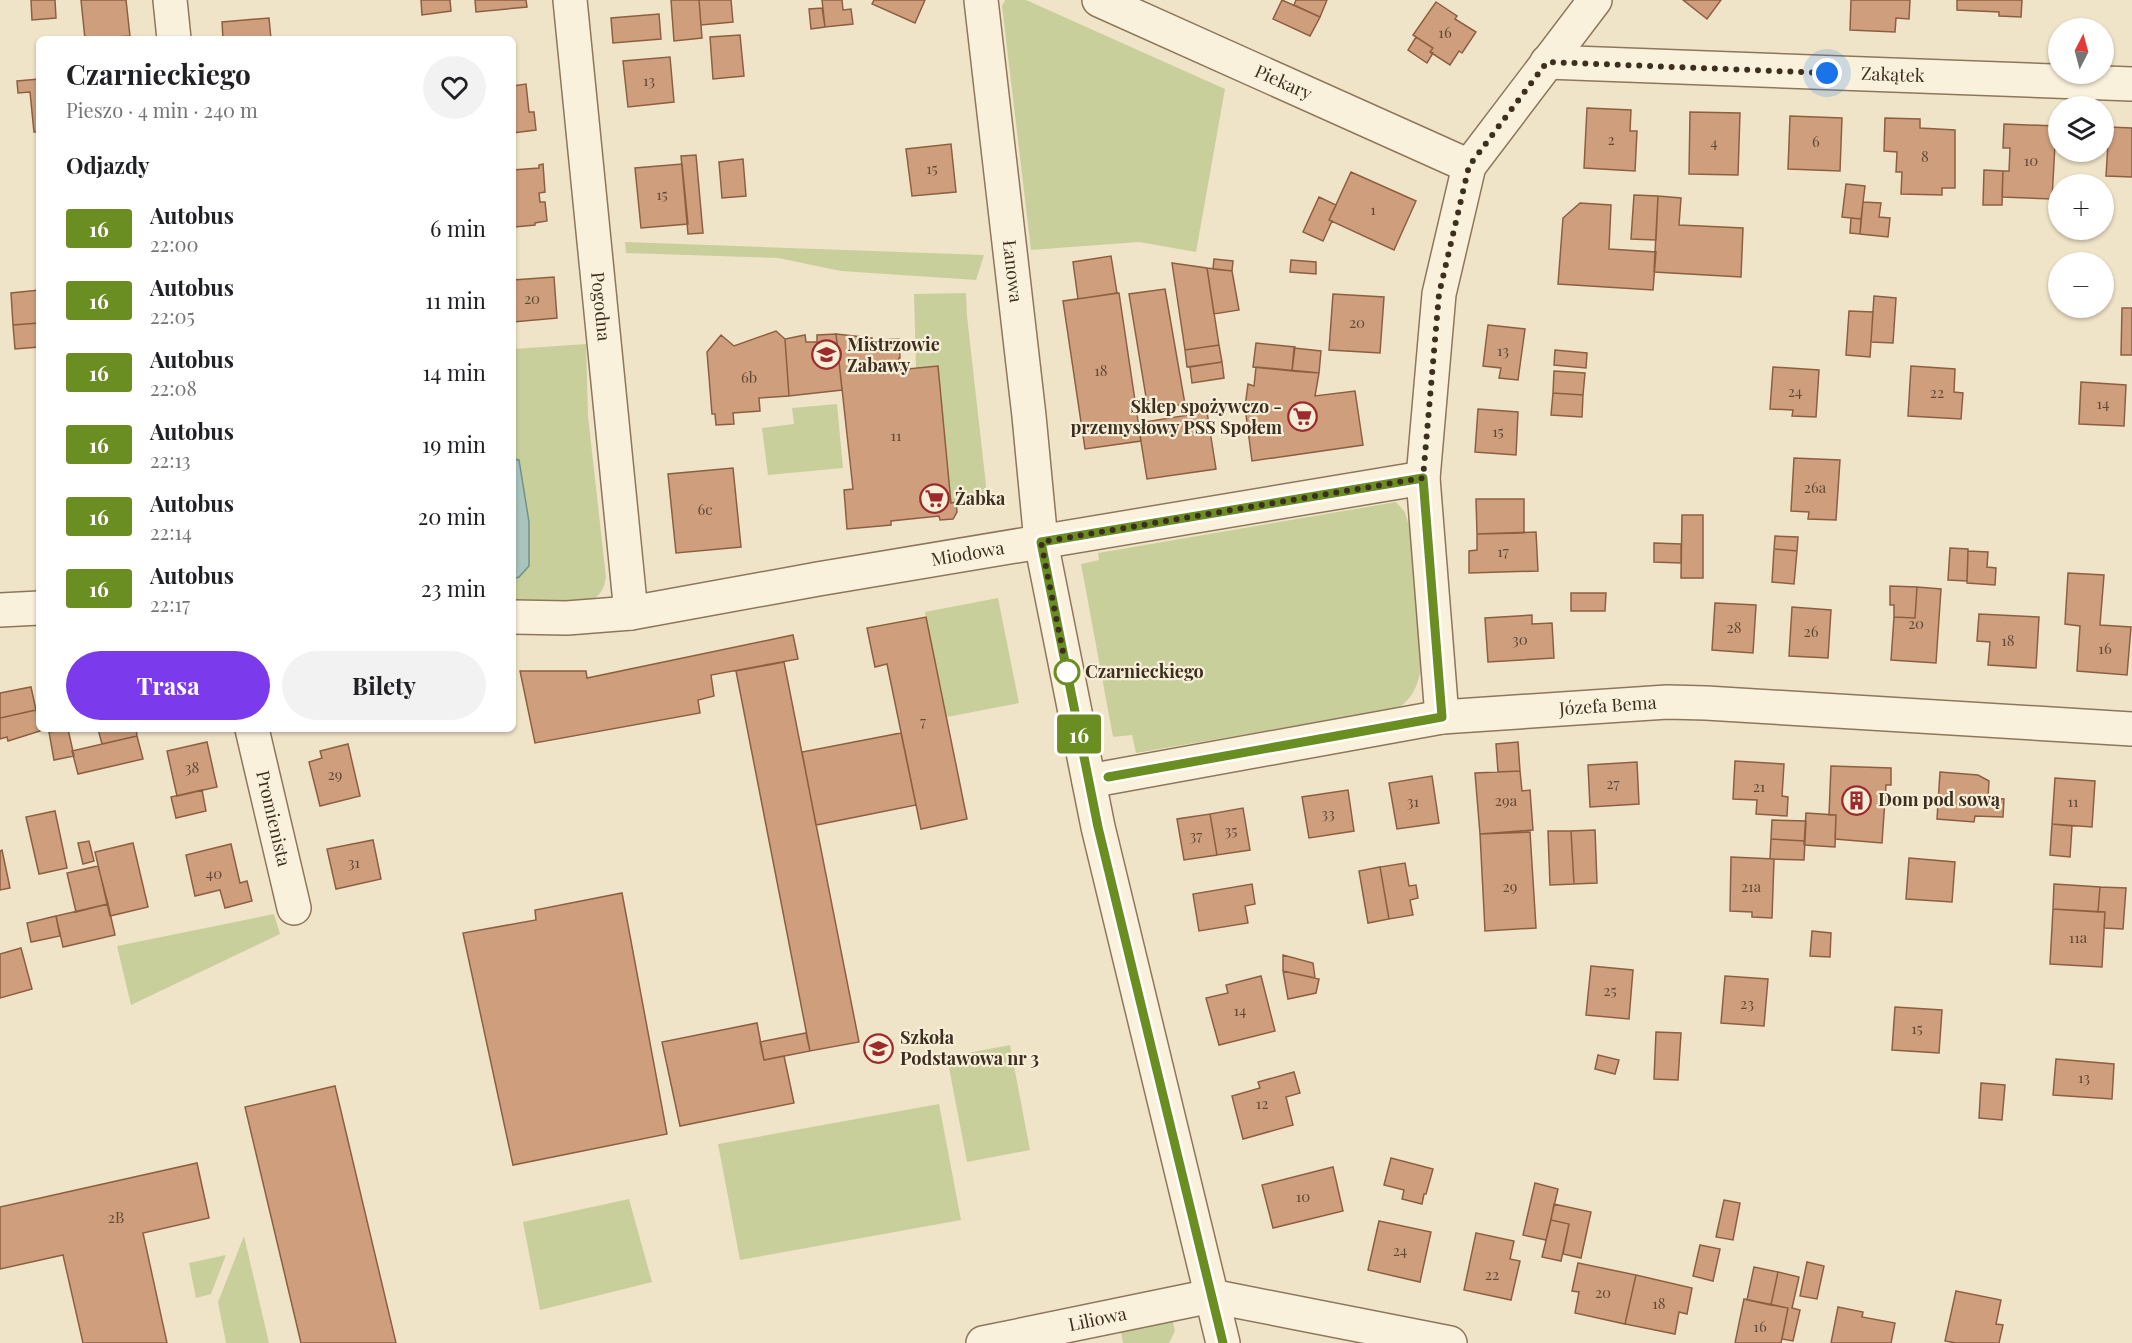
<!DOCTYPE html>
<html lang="pl">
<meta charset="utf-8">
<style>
body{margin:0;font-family:"Playfair Display",serif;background:#f2f2f2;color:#202124;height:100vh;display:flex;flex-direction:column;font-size:22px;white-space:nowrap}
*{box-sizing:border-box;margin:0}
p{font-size:20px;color:#757577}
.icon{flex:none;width:33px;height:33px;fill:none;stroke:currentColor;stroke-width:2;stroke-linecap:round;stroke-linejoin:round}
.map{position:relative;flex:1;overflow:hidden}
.details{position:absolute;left:36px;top:36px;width:480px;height:696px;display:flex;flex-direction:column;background:#fff;border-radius:9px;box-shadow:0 2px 4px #0004}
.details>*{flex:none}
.badge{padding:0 12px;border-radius:4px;font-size:21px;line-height:39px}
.needle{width:39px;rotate:6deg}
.tools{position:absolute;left:2048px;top:18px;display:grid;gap:12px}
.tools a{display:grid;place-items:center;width:66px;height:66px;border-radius:50%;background:#fff;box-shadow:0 2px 4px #0004;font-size:30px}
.you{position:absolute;width:30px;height:30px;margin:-15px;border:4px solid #fff;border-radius:50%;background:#1a73e8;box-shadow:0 0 0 9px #1a73e833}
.map>.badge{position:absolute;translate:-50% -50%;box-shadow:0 0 0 3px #fff}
h2{padding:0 30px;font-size:22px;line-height:54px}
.round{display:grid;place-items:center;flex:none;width:63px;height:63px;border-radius:32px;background:#f2f2f2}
.summary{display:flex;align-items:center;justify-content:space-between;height:102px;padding:0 30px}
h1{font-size:28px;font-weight:700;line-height:45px}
.action{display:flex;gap:12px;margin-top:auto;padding:12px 30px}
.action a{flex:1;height:69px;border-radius:36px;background:#7c3aed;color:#fff;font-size:24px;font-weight:700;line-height:69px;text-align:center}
.action a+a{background:#f2f2f2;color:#202124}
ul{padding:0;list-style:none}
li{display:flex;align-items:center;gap:18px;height:72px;padding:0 30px}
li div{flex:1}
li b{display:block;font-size:22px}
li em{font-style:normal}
li .badge{min-width:66px;font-weight:700;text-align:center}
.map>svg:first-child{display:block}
.green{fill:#c9cf9b}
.water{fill:#a9c4bc;stroke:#6f938a;stroke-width:1.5}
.building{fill:#cf9f7d;stroke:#8d5f41;stroke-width:1.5}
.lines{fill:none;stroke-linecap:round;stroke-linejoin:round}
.minor-casing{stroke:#8d765c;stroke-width:36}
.minor{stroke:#faf1dc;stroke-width:33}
.line-casing{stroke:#fff;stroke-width:14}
.line{stroke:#6b8e23;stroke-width:9}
.walk{stroke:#3d2e20;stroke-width:6;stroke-dasharray:0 10.8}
.stop-dot{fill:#fff;stroke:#6b8e23;stroke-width:3}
.labels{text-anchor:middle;stroke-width:4.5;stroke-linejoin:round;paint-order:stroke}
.number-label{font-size:15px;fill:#624a37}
.street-label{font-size:18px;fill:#3d2e20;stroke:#f7eed8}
.poi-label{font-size:18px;font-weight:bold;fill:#3d2e20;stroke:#f7eed8;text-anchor:start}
.stop-label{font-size:18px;font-weight:bold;fill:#3d2e20;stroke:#f7eed8;text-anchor:start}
</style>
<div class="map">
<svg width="2132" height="1343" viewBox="0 0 2132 1343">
<rect width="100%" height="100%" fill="#f0e4c8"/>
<!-- green -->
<path class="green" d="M1005,0H1026L1225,89L1196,252L1139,242L1031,250L1002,6Z
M625,242L984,255L976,280L841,271L778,258L626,253Z
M966,293L967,316L988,503H951L938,367L916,369L914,294Z
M586,344L588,416L606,577C604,589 601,595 590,601L513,607V349Z
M837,404L843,468L768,475L762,428L794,424L792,408Z
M1396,502L1405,512L1410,530L1421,667C1418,685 1414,696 1399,708L1136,753L1132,735L1113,737L1081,564L1099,560L1098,553Z
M998,598L1019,703L947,717L925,612Z
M274,914L280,934L131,1005L117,946Z
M1010,1045L1030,1150L967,1162L947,1057Z
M939,1104L961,1220L740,1260L718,1144Z
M629,1199L652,1282L540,1310L523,1222Z
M244,1236L269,1343H226L218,1302Z
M226,1255L211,1294L196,1298L189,1263Z
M1173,1322L1175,1331L1169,1343H1123L1121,1332Z"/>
<!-- water -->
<path class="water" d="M513,459L519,460L529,522V566L519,577L513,579Z"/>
<!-- building -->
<path class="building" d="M31,0H55L56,18L32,20Z
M81,0H126L130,36L85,39Z
M421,0H450L451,11L422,15Z
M475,0H526L527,7L476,12Z
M671,0H699L702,38L674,41Z
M699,0H731L733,22L701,25Z
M822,0H842L843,10L851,9L853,24L825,27Z
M874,0H925L915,23L872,4Z
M1282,0L1320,17L1310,36L1273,19Z
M1296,0H1327L1320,17L1294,5Z
M1683,0H1721L1707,19Z
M1851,0H1910L1909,19L1896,18L1895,32L1850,30Z
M1957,0H2022L2021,17L1999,16V12L1957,10Z
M1436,2L1457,16L1455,19L1476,32L1462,53L1459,51L1450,65L1430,52L1433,48L1413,35Z
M822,8L825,27L811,29L809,9Z
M659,14L661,39L613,43L611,18Z
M269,18L271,39H223L222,22Z
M740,35L744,76L713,79L710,37Z
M1416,37L1433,48L1430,52L1433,53L1427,63L1408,50Z
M670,57L674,102L628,107L623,61Z
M39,79V132H34L30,92L18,93L17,81Z
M526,84L529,112H534L536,130L513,133V86Z
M1587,108L1631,110L1630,131H1637L1635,171L1584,168Z
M1690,112L1740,113L1738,175L1689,174Z
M1790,116L1842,118L1840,171L1788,169Z
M1885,118L1920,119V128L1955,130V188H1942V195L1901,194L1902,172H1896L1897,152L1884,151Z
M2004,124L2056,126L2052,199L2002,197L2003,171H2009L2010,148H2003Z
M2109,127L2132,128V177L2106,176Z
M951,144L956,192L912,196L906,149Z
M696,155L703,233L688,234L681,156Z
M743,159L746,196L722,198L719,162Z
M543,164L545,192L539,193L540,202H545L547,221L535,223V225L515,227V224L513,225V170L539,168V165Z
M682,164L688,224L641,228L635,168Z
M1984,170L2003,171L2002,205H1983Z
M1351,172L1416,201L1394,250L1329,220Z
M1846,184L1865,186L1861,219L1842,217Z
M1634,195L1658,196L1656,240L1631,239Z
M1658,196L1681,198L1679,225L1743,228L1741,277L1654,272Z
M1319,197L1336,205L1329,220L1332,221L1323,241L1303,232Z
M1863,202L1881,203L1879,217L1890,218L1888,237L1860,234Z
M1580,203L1611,205L1609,249L1656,252L1653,290L1558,284L1563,218Z
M1851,218L1861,219L1860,234L1850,233Z
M1111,256L1117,293L1078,299L1073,262Z
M1214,259L1233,261L1232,271L1213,269Z
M1291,260L1316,262V274L1290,272Z
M1172,263L1207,268L1219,345L1185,350Z
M1207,268L1232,271L1239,310L1214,314Z
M554,277L557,318L513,322V280Z
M1165,289L1185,404L1148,409L1129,294Z
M39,290V323L13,325L11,293Z
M1119,293L1141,441L1085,449L1063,301Z
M1333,294L1384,297L1380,353L1329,350Z
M1874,296L1896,298L1893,343L1871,342Z
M2122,308H2132V355H2121Z
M1849,311L1873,312L1870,357L1846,355Z
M39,323V347L15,349L13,325Z
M1488,325L1525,329L1518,380L1499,378L1501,368L1483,366Z
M776,331L785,339L789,396L759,398L760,411L733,413L734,424L716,425L715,414H712L707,352L721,335L734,346Z
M836,334L872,338L873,349H879V340L899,339L900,358H899L897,370L938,366L951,503L956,502L957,512L953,519L940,520L939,516L891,521V525L847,529L844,490L853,489Z
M836,334L842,390L789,396L785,339L805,335L806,342H817V335Z
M1256,343L1295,347L1292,371L1253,367Z
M1219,345L1222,362L1187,367L1185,350Z
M1294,348L1321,351L1319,373L1292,371Z
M1555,350L1587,353L1586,368L1554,365Z
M1222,362L1224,378L1192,383L1190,367Z
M1911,366L1955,369L1954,392L1963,393L1961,419L1908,416Z
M1256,367L1319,373L1315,396L1355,391L1363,445L1252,461L1245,407L1248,384L1254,386Z
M1773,367L1819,370L1816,417L1792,416L1793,410L1770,409Z
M1554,371L1585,373L1583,395L1553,393Z
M2081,382L2126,385L2124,426L2079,424Z
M1553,393L1583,395L1582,417L1551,415Z
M1478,409L1518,412L1516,455L1475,452Z
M1207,412L1216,469L1147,479L1138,423Z
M1794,458L1840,460L1836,520L1808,519L1809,512L1791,511Z
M733,468L741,547L676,553L668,474Z
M1476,499H1524V533L1477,534Z
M1682,515H1703V578H1681Z
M1536,532L1538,571L1469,573V551L1477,550V534Z
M1775,536L1798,537L1797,551L1774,549Z
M1654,543L1681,544V563L1654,562Z
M1950,548L1968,549L1967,581L1948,580Z
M1774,549L1797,551L1794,584L1772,582Z
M1968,551L1988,552L1987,567L1996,568L1995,585L1967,583Z
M2068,573L2104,575L2100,625L2131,627L2127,675L2077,671L2080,626L2065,624Z
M1890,586L1917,587L1915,618L1894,617V605H1890Z
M1917,587L1941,589L1936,663L1891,660L1894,617L1915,618Z
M1571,593H1606L1605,611H1571Z
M1715,603L1756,605L1753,653L1712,650Z
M1792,607L1831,610L1828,658L1789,656Z
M1979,614L2039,617L2036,668L1988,665L1990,642L1977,641Z
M1532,615V624L1552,623L1554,658L1488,662L1485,618Z
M926,617L967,819L921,829L887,664L875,667L867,628Z
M793,635L798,659L711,675L714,696L698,700L700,713L535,743L520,671H586L587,678Z
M784,662L859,1042L810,1051L736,671Z
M31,687L36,710L0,718V693Z
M36,710L40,731L8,741L7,737L0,739V718Z
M68,729L74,756L54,760L49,732Z
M98,729H136L137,736L102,744Z
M901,733L916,805L816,825L802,752Z
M137,736L143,759L78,774L72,751Z
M207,742L217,787L177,796L167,751Z
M1518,742L1520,771L1498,772L1496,744Z
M348,744L360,796L320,806L309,762L322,758L320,751Z
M1735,761L1784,764L1782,796L1788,797L1787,816L1756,814L1757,800L1733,799Z
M1637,762L1639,804L1590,807L1588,765Z
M1831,766L1891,768V785H1886L1882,843L1835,839L1836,815H1829Z
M1520,771L1522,791L1530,790L1533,830L1480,834L1475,773Z
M1940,772L1978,775L1989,781L1988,798L2004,799L2003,817L1975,816L1974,822L1937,819Z
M1432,776L1439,823L1397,829L1389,783Z
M2055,778L2095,781L2092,827L2052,824Z
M202,790L206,811L176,818L171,797Z
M1348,790L1354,831L1309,838L1302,797Z
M1243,808L1250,850L1217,855L1210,814Z
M55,811L67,868L39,874L26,817Z
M1806,813L1836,815L1835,847L1804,845Z
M1210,814L1217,855L1184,860L1177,819Z
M1772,820L1806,821L1805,841L1771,839Z
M2052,824L2072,826L2070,857L2050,855Z
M1595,830L1597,883L1574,884L1571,831Z
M1548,831H1571L1574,884L1550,885Z
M1530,832L1536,928L1485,931L1480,834Z
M1771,839L1805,841L1804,860L1770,859Z
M373,840L381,879L336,889L327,849Z
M89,841L94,861L83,864L78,843Z
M133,843L148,907L110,916L95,852Z
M231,844L240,883L247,881L252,901L225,908L220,890L195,896L186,855Z
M2,850L10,888L0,890V851Z
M1731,857L1774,859L1772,918L1752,917V912L1730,911Z
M1909,858L1955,862L1952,902L1906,899Z
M1405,863L1409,886L1416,885L1418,898L1410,900L1413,915L1389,919L1380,867Z
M98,866L108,904L76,912L67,873Z
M1380,867L1389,919L1368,923L1359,871Z
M1252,884L1255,904L1245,906L1248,923L1199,931L1193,894Z
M2054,884L2100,887L2098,912L2053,909Z
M2100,887L2126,888L2123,929L2104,928L2105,912H2098Z
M622,893L667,1134L513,1165L463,933L536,920L535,910Z
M108,904L115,935L63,947L56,916Z
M2053,909L2105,912L2102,967L2050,964Z
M56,916L60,936L31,942L27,923Z
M1812,931L1831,933L1830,957L1810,956Z
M21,948L32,989L0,998V954Z
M1283,955L1313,963L1315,978L1283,971Z
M1591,966L1633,970L1629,1019L1586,1015Z
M1283,971L1319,979L1316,993L1288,999Z
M1261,976L1275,1031L1219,1045L1206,998L1228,993L1226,985Z
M1725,976L1768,979L1764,1026L1721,1023Z
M1895,1007L1942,1010L1939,1053L1892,1050Z
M757,1023L764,1060L784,1056L794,1103L680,1126L662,1042Z
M1656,1032L1681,1033L1678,1080L1654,1079Z
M806,1033L810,1051L764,1060L760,1042Z
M1598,1055L1619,1060L1615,1074L1595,1069Z
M2056,1059L2114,1064L2112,1099L2053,1095Z
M1294,1072L1300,1093L1286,1097L1293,1125L1243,1139L1232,1096L1260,1088L1258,1082Z
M1981,1083L2005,1085L2002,1120L1979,1118Z
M335,1086L396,1343H301L245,1107Z
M1391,1158L1433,1169L1426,1194H1424L1422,1204L1402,1199L1404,1190L1384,1185Z
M197,1163L209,1218L143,1233L167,1343H83L63,1255L0,1269V1207Z
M1333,1167L1343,1211L1273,1228L1262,1185Z
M1535,1183L1558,1189L1546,1240L1523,1235Z
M1724,1200L1740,1203L1733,1240L1716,1237Z
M1554,1204L1591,1212L1581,1258L1563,1254L1569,1224L1551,1220Z
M1551,1220L1569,1224L1561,1261L1542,1257Z
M1379,1221L1431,1232L1420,1282L1368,1270Z
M1476,1233L1514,1241L1510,1259L1520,1261L1511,1300L1464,1290Z
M1700,1245L1720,1249L1713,1281L1693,1276Z
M1807,1262L1824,1266L1817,1299L1800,1296Z
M1578,1263L1636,1275L1625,1324L1575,1313L1579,1292L1572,1291Z
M1754,1267L1778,1272L1771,1305L1747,1300Z
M1778,1272L1799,1277L1792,1308L1800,1310L1793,1341L1782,1339L1788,1308L1771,1305Z
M1636,1275L1692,1288L1687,1314L1679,1312L1675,1334L1625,1324Z
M1956,1291L2001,1300L1996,1324L2003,1325L1999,1343H1956L1945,1341Z
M1744,1299L1788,1308L1781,1343H1735Z
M1838,1307L1863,1312L1862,1317L1895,1323L1891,1343H1831Z"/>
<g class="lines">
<defs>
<g id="minor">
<path d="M170,0L174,39"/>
<path id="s1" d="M570,0L631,613"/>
<path id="s2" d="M981,0L1029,416L1041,542L1098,827L1223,1343"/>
<path id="s3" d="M1099,0L1469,166"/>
<path id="s4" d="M1547,62L2132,84"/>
<path d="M0,610L39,608"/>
<path id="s5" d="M513,617L567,618L631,613L818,579L1423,478"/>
<path d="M1442,717L1423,478L1439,294L1469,166L1595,0"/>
<path id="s6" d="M252,729L294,908"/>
<path id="s7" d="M1089,781L1442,717L1667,702L1706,703L2132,729"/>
<path id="s8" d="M983,1343L1211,1296L1450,1343"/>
</g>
</defs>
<!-- minor casing -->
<use href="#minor" class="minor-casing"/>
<!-- minor -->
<use href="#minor" class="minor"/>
</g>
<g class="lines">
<defs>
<path id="line" d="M1108,777L1442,717L1423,478L1041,542L1098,827L1223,1343"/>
</defs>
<!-- line casing -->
<use href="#line" class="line-casing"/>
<!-- line -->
<use href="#line" class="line"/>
<!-- walk -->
<path class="walk" d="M1067,672L1041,542L1423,478L1439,294L1469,166L1547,62L1827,73"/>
</g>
<!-- icons -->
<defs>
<symbol id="school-ring" viewBox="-11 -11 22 22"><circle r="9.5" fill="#f7eed8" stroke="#9e2a2b" stroke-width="1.5"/><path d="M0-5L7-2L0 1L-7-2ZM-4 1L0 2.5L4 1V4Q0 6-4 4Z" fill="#9e2a2b"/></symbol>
<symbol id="supermarket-ring" viewBox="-11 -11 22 22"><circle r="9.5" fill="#f7eed8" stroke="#9e2a2b" stroke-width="1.5"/><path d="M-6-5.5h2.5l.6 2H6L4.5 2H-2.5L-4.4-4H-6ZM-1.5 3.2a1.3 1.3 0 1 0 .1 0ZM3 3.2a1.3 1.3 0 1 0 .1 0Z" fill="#9e2a2b"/></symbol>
<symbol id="building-ring" viewBox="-11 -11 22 22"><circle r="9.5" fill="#f7eed8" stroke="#9e2a2b" stroke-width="1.5"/><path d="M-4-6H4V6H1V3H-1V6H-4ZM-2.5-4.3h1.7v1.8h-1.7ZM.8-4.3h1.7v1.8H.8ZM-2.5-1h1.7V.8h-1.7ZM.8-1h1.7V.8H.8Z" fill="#9e2a2b"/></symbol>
</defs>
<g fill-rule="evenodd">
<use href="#school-ring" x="810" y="338" width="33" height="33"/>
<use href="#supermarket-ring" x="1286" y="400" width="33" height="33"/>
<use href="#supermarket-ring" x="918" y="482" width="33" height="33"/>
<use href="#building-ring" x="1840" y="784" width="33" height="33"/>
<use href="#school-ring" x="862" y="1032" width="33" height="33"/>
</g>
<!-- markers -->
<circle class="stop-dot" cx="1067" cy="672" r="12"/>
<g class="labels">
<!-- number labels -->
<g class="number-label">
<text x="1445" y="38">16</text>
<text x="649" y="86">13</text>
<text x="1611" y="145">2</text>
<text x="1816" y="147">6</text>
<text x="1714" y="148">4</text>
<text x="1925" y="162">8</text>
<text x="2031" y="166">10</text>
<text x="932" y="174">15</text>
<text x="662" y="200">15</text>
<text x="1373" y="215">1</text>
<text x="532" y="304">20</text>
<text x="1357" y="328">20</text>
<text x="1503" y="356">13</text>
<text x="1101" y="376">18</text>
<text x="749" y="383">6b</text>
<text x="1795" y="397">24</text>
<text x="1937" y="398">22</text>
<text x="2103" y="409">14</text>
<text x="1498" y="437">15</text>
<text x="896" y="441">11</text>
<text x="1815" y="493">26a</text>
<text x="705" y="515">6c</text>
<text x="1503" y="557">17</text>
<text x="1916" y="629">20</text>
<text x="1734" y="633">28</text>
<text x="1811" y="637">26</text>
<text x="1520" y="645">30</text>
<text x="2008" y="646">18</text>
<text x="2105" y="654">16</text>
<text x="923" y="727">7</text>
<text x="192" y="773">38</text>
<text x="335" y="780">29</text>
<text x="1613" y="789">27</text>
<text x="1759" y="792">21</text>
<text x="1506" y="806">29a</text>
<text x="1413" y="807">31</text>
<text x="2073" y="807">11</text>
<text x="1328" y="819">33</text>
<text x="1231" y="836">35</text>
<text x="1196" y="841">37</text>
<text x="354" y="868">31</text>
<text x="214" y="879">40</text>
<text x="1510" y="892">29</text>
<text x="1751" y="892">21a</text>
<text x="2078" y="943">11a</text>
<text x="1610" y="996">25</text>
<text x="1747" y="1009">23</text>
<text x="1240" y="1016">14</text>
<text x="1917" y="1034">15</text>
<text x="2084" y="1083">13</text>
<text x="1262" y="1109">12</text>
<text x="1303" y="1202">10</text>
<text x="116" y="1223">2B</text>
<text x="1400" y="1256">24</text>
<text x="1492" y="1280">22</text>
<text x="1603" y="1298">20</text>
<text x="1659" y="1309">18</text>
<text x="1760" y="1332">16</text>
</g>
<!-- street labels -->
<g class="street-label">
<text dy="6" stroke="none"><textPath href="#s4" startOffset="346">Zakątek</textPath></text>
<text dy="6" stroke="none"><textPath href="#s3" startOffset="202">Piekary</textPath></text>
<text dy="6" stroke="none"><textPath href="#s2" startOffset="273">Łanowa</textPath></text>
<text dy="6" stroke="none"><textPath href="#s1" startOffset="308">Pogodna</textPath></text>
<text dy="6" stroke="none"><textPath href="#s5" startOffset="460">Miodowa</textPath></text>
<text dy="6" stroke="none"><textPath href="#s7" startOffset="525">Józefa Bema</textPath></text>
<text dy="6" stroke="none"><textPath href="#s6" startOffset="92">Promienista</textPath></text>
<text dy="6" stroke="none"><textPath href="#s8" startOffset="117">Liliowa</textPath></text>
</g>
<!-- poi labels -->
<g class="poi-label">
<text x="847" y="351">Mistrzowie<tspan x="847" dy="21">Zabawy</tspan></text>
<text x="1282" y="413" text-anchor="end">Sklep spożywczo -<tspan x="1282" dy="21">przemysłowy PSS Społem</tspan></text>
<text x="955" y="505">Żabka</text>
<text x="1878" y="806">Dom pod sową</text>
<text x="900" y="1044">Szkoła<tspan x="900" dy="21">Podstawowa nr 3</tspan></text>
</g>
<!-- stop labels -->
<g class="stop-label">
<text x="1085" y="678">Czarnieckiego</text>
</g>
</g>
</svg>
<div class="tools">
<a><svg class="needle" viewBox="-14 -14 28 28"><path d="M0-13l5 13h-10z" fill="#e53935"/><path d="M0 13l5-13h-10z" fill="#757577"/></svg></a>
<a><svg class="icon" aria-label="layers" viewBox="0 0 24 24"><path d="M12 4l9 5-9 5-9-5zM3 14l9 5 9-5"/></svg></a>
<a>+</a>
<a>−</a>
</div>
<div class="you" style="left:1827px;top:73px"></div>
<b class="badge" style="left:1079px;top:734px;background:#6b8e23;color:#fff">16</b>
<section class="details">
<div class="summary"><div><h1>Czarnieckiego</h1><p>Pieszo · 4 min · 240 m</p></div><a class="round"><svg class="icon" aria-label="heart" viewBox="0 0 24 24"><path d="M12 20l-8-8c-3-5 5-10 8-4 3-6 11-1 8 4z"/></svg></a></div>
<h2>Odjazdy</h2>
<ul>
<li><span class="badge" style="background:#6b8e23;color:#fff">16</span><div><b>Autobus</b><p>22:00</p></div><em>6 min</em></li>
<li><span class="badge" style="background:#6b8e23;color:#fff">16</span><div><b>Autobus</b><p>22:05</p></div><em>11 min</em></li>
<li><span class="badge" style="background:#6b8e23;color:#fff">16</span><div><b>Autobus</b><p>22:08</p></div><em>14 min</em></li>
<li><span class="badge" style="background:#6b8e23;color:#fff">16</span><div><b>Autobus</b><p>22:13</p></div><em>19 min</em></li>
<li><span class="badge" style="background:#6b8e23;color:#fff">16</span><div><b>Autobus</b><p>22:14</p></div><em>20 min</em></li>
<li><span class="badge" style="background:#6b8e23;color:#fff">16</span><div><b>Autobus</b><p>22:17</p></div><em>23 min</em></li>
</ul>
<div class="action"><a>Trasa</a><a>Bilety</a></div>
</section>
</div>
